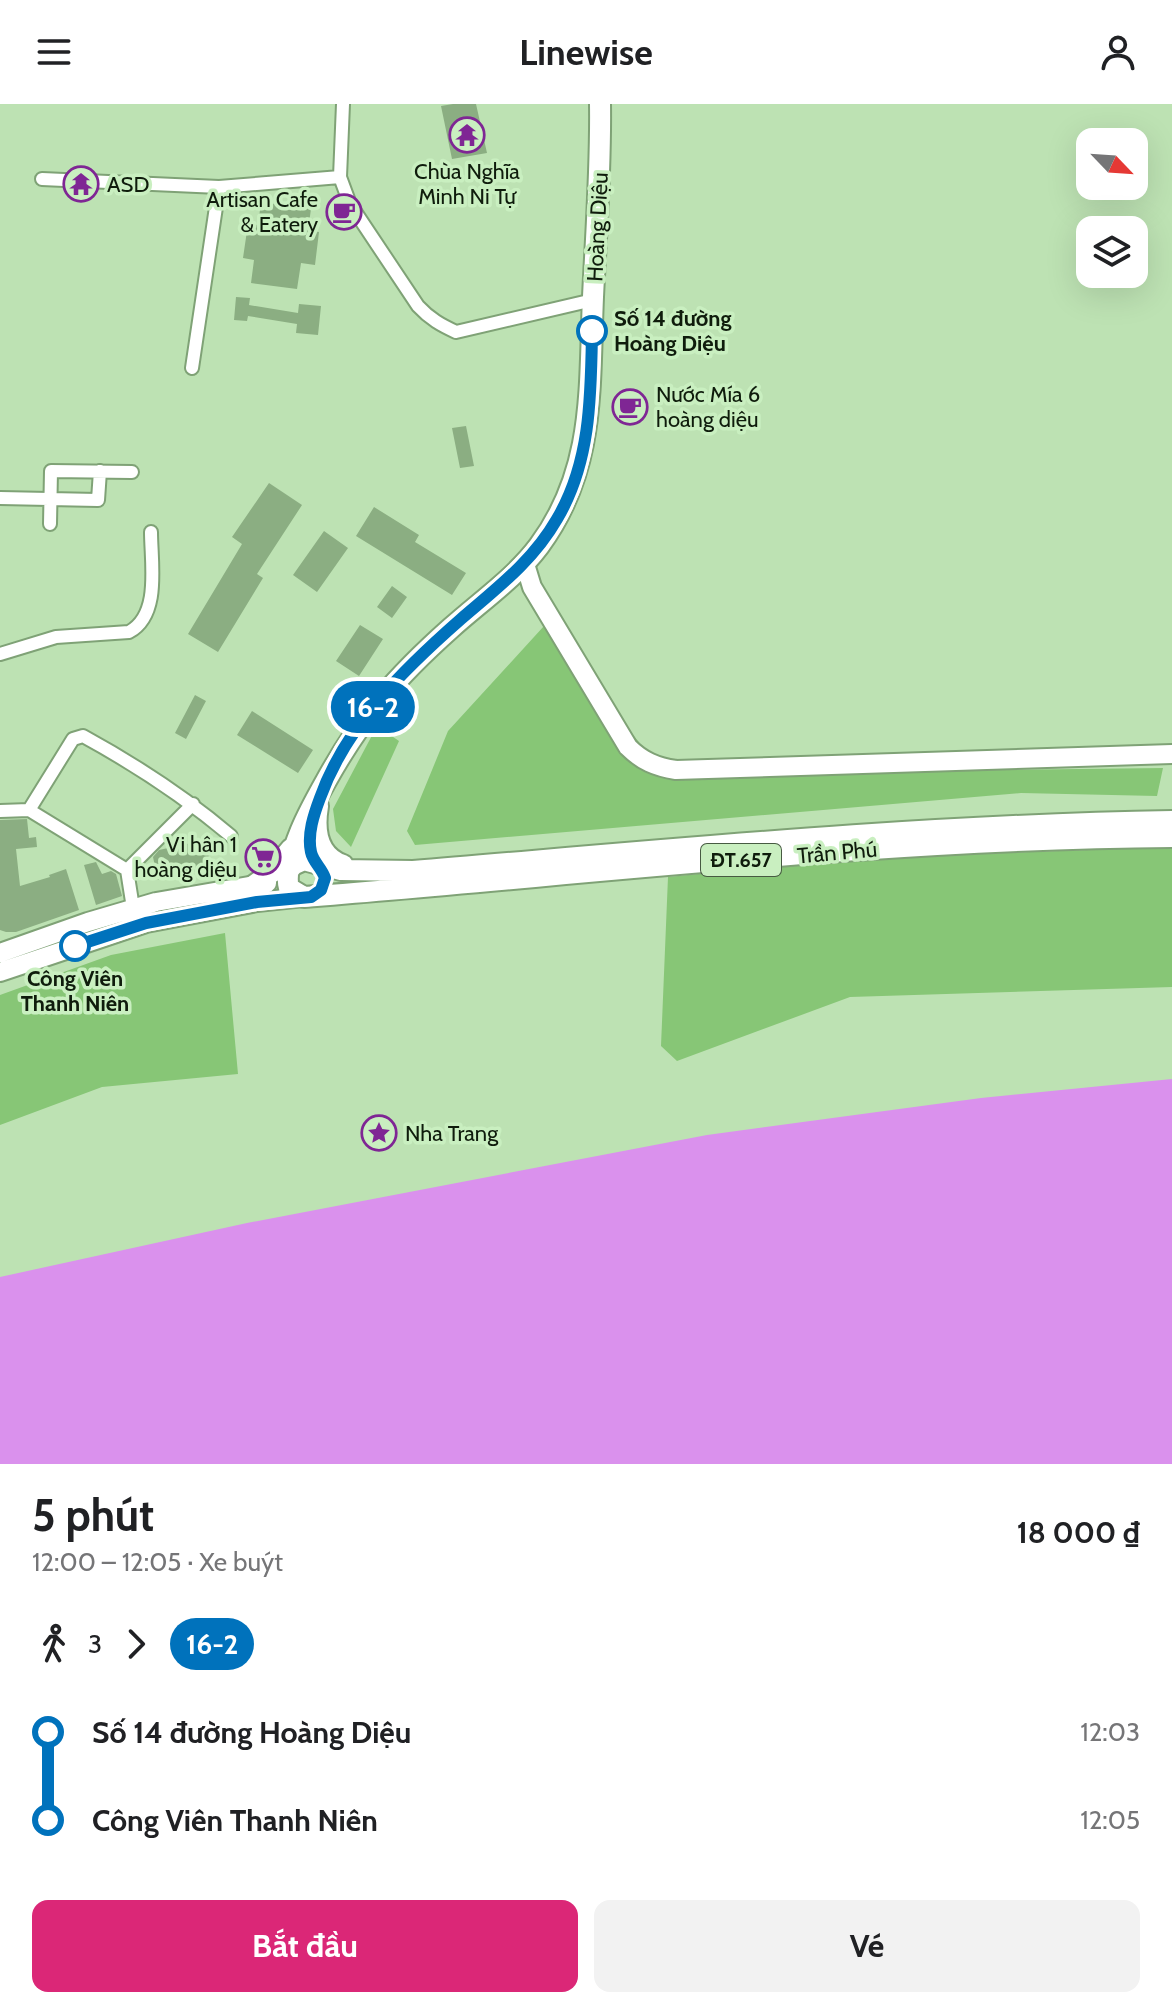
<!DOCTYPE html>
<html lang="vi">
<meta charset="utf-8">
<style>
body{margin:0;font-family:Cabin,sans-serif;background:#f2f2f2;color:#202124;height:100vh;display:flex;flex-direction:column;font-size:30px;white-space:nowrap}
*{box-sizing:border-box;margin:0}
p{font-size:26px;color:#757577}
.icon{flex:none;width:44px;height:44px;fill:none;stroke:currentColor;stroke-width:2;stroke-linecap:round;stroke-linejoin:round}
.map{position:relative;height:1360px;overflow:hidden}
.details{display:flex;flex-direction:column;background:#fff;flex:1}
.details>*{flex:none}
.badge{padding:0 16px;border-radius:26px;font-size:28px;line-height:52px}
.needle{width:52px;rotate:115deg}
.controls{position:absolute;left:1076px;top:24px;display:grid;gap:16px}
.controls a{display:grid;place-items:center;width:72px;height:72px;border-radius:16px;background:#fff;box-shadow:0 8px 32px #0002;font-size:40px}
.map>.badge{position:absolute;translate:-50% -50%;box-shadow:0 0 0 4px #fff}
.legs{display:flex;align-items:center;gap:12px;height:88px;padding:0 32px;font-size:26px}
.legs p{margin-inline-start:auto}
.headline{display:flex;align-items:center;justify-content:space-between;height:136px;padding:0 32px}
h1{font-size:44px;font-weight:800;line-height:60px}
.primary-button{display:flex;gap:16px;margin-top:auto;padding:16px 32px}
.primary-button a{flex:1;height:92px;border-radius:16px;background:#db2777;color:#fff;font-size:32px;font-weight:800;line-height:92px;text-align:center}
.primary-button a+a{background:#f2f2f2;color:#202124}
ul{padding:0 32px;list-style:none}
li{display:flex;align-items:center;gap:28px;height:88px;font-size:30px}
li i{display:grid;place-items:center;width:12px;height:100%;margin:0 10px;background:currentColor}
li i::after{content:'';width:20px;height:20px;margin:-10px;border:6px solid;border-radius:50%;background:#fff}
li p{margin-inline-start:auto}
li:first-child i{background:linear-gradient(#0000 50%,currentColor 0)}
li:last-child i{background:linear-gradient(currentColor 50%,#0000 0)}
header{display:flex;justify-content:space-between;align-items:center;height:104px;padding:0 32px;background:#fff;font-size:36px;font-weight:800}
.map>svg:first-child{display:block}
.green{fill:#87c676}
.water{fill:#da91ed}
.building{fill:#8bae82}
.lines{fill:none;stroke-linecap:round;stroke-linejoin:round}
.street-casing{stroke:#7fa276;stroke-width:16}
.secondary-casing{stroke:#7fa276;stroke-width:22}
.primary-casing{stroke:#7fa276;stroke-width:24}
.street{stroke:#fff;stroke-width:12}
.secondary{stroke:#fff;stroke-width:18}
.primary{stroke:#fff;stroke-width:20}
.line-1-casing{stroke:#fff;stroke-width:18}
.line-1{stroke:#0072bc;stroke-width:12}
.stop-1-dot{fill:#fff;stroke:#0072bc;stroke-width:4}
.labels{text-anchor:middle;stroke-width:7;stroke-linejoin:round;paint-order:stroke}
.shield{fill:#c9efc0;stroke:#475b42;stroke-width:2}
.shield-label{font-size:20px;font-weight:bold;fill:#0f1c0c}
.poi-label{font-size:22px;fill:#0f1c0c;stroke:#c9efc0;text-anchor:start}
.street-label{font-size:22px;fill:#0f1c0c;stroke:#c9efc0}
.stop-label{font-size:22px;font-weight:bold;fill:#0f1c0c;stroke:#c9efc0;text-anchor:start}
</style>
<header><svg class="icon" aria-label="menu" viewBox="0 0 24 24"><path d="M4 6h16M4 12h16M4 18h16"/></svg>Linewise<svg class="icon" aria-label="person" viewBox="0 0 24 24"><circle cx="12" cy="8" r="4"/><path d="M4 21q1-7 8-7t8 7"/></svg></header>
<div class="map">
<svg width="1172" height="1360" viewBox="0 0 1172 1360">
<rect width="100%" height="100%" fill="#bde2b3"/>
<!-- green -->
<path class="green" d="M544,522L665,670L1163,664L1157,692L1021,689L415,741L407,727L448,627Z
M377,622L399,637L351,743L336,727L333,705Z
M1172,743V883L850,893L677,957L661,942L668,773L862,754Z
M225,829L238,970L102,983L0,1021V891L111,851Z"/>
<!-- water -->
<path class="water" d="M1172,975V1360H0V1173L247,1119L707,1031L981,994Z"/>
<!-- building -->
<path class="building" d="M453,0H476L487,49L452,55L441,2Z
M261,98L311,105L308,126L319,128L315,161L301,159L297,185L251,179L254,156L243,154L248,120L258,121Z
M236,193L250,194L249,201L298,209L299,200L321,202L318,231L296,229L297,220L248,212L247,217L234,216Z
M466,322L474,362L460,364L452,324Z
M269,379L302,401L257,470L263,474L218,548L188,530L242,440L232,433Z
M374,403L419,431L415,438L466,469L452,491L356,432Z
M324,427L348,444L317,488L293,471Z
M392,482L407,493L392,514L377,503Z
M360,521L383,535L359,572L336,557Z
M195,591L206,597L186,635L175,629Z
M252,607L313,646L298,669L237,631Z
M27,715L29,734L36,733L37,743L16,745L20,782L50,773L49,771L66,765L79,806L16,828H6L0,826V716Z
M205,736L211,764L158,776L153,753L159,746Z
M96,758L102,770L111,767L116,770L122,792L96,801L84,761Z"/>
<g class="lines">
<defs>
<path id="street" d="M340,73L350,100L418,202C430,215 441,221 456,228L593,196
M42,75L219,83L340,73L343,0
M192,264L219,83
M0,394L98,396L100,367
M50,420L51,367L132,368
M0,550L56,533L129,528C161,511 151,459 151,428
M29,706L127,766
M0,707L29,706L73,635L83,632C136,661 185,693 231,732
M133,804L127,766L193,700"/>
<path id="secondary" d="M525,460L532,483L628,643C642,657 656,663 676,666L1172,650
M0,849L88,818L156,798L267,779
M0,868L146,819L257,798L304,793"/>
<path id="primary" d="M600,0C601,65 596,129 593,193C589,283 596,365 539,442C515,474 481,497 451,524C396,573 362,612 326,677C317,693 308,709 301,726C295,741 284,768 289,784L304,793C593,770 882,735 1172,733
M318,702C314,726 317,752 343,761
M289,766L293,761L304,756L341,766L413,767C666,746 918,721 1172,717
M253,782L271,769L291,745"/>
</defs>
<!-- street casing -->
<use href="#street" class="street-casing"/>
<!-- secondary casing -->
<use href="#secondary" class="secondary-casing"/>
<!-- primary casing -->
<use href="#primary" class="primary-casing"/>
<!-- street -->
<use href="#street" class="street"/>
<!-- secondary -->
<use href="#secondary" class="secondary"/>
<!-- primary -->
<use href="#primary" class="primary"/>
</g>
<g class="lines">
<defs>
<path id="line-1" d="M75,842L146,819L257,798L311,793L321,786L325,774C322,764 313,758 311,748C307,730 314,710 320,694C346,621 404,565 461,515C497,484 533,457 557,415C591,358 591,291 592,227"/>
</defs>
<!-- line-1 casing -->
<use href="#line-1" class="line-1-casing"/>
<!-- line-1 -->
<use href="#line-1" class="line-1"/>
</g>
<!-- icons -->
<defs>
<symbol id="temple-ring" viewBox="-11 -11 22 22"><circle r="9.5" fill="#c9efc0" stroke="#7f2694" stroke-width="1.5"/><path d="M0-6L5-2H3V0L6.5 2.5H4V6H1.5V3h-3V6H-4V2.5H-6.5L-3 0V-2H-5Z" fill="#7f2694"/></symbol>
<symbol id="cafe-ring" viewBox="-11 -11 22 22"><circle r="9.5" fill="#c9efc0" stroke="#7f2694" stroke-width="1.5"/><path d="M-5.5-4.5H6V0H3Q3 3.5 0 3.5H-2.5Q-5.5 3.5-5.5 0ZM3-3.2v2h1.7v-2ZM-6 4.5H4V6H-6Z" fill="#7f2694"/></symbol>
<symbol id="supermarket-ring" viewBox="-11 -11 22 22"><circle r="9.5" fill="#c9efc0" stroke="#7f2694" stroke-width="1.5"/><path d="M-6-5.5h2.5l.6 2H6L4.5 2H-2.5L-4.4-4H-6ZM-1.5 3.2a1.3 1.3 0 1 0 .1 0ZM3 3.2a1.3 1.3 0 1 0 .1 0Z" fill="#7f2694"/></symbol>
<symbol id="sight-ring" viewBox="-11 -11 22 22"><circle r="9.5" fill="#c9efc0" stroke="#7f2694" stroke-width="1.5"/><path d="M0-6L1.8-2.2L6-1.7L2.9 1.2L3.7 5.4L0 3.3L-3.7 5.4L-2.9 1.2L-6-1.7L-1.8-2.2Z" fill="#7f2694"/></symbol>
</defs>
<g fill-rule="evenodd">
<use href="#temple-ring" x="447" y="11" width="40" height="40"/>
<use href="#temple-ring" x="61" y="60" width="40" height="40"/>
<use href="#cafe-ring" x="324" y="88" width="40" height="40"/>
<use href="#cafe-ring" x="610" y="283" width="40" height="40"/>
<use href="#supermarket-ring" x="243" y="733" width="40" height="40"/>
<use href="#sight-ring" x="359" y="1009" width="40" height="40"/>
</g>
<!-- markers -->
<g class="stop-1-dot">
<circle cx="592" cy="227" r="14"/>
<circle cx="75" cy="842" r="14"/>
</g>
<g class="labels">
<!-- shield labels -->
<rect class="shield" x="701" y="740" width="80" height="32" rx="6"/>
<g class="shield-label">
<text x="741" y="763">ĐT.657</text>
</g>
<!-- poi labels -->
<g class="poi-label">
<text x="467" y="75" text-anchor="middle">Chùa Nghĩa<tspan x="467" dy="25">Minh Ni Tự</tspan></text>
<text x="107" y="88">ASD</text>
<text x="318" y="103" text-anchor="end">Artisan Cafe<tspan x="318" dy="25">&amp; Eatery</tspan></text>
<text x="656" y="298">Nước Mía 6<tspan x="656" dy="25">hoàng diệu</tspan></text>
<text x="237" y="748" text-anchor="end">Vi hân 1<tspan x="237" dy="25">hoàng diệu</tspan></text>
<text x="405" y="1037">Nha Trang</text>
</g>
<!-- street labels -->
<g class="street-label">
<text transform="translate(597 123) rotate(-87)" y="8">Hoàng Diệu</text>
<text transform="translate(837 748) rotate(-5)" y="8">Trần Phú</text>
</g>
<!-- stop labels -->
<g class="stop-label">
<text x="614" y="222">Số 14 đường<tspan x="614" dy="25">Hoàng Diệu</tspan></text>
<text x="75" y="882" text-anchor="middle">Công Viên<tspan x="75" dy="25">Thanh Niên</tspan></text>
</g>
</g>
</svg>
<div class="controls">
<a><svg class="needle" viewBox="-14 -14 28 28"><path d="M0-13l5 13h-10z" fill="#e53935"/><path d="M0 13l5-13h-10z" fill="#757577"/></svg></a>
<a><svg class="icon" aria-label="layers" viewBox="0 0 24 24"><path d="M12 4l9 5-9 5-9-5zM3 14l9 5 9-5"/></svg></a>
</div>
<b class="badge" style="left:373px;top:603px;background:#0072bc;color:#fff">16-2</b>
</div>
<section class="details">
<div class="headline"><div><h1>5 phút</h1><p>12:00 – 12:05 · Xe buýt</p></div><b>18 000 ₫</b></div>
<div class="legs"><svg class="icon" aria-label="walk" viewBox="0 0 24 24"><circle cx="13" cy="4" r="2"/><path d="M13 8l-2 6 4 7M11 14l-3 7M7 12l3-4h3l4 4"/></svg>3<svg class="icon" aria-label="forward" viewBox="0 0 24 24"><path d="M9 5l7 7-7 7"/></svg><b class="badge" style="background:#0072bc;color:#fff">16-2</b></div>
<ul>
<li><i style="color:#0072bc"></i><b>Số 14 đường Hoàng Diệu</b><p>12:03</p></li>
<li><i style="color:#0072bc"></i><b>Công Viên Thanh Niên</b><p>12:05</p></li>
</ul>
<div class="primary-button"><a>Bắt đầu</a><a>Vé</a></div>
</section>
